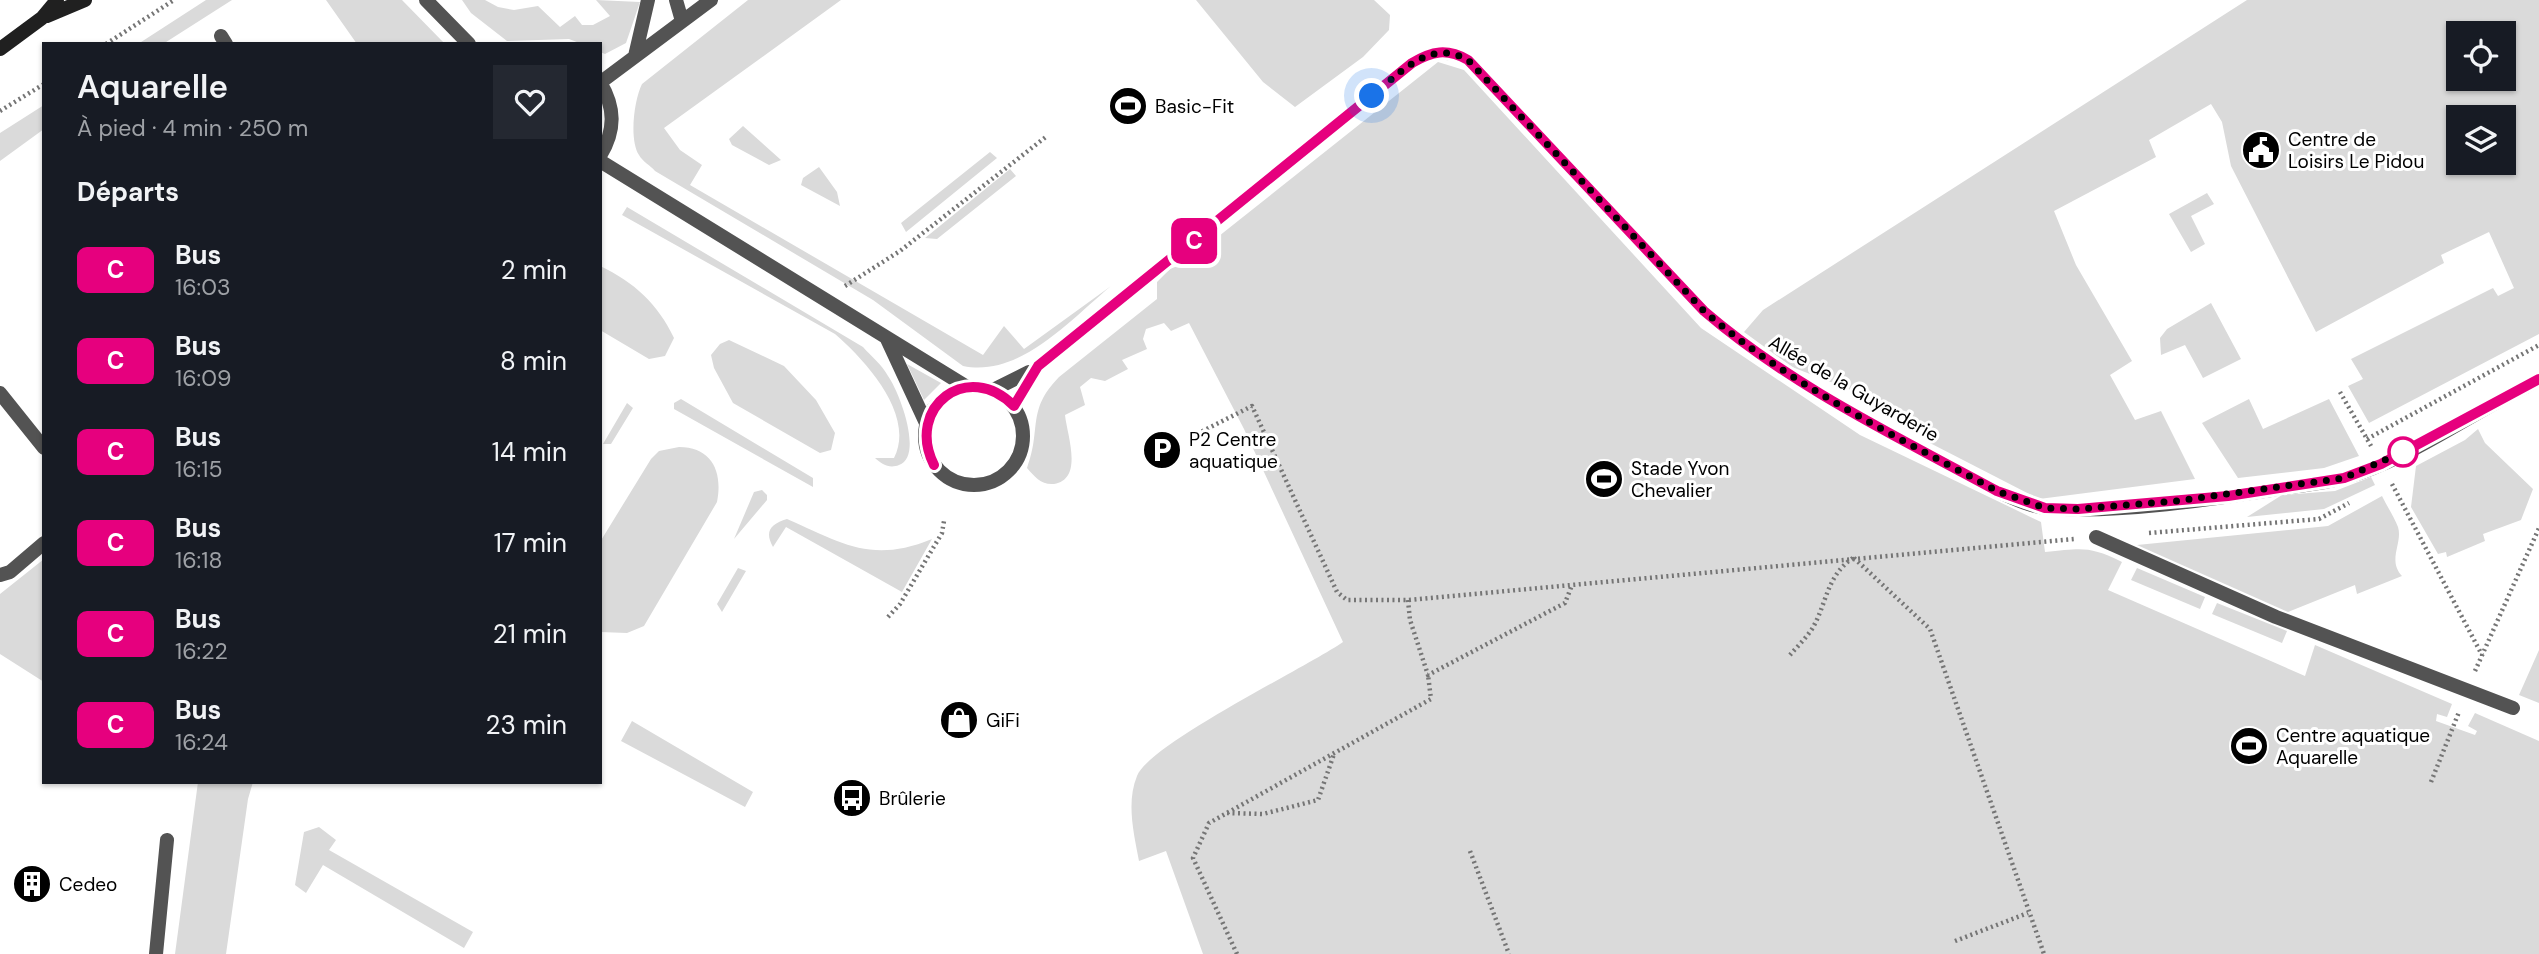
<!DOCTYPE html>
<html lang="fr">
<meta charset="utf-8">
<style>
body{margin:0;font-family:"DM Sans",sans-serif;background:#242831;color:#f1f3f6;height:100vh;display:flex;flex-direction:column;font-size:26px;white-space:nowrap}
*{box-sizing:border-box;margin:0}
p{font-size:23px;color:#9ea1a6}
.icon{flex:none;width:38px;height:38px;fill:none;stroke:currentColor;stroke-width:2;stroke-linecap:round;stroke-linejoin:round}
.map{position:relative;flex:1;overflow:hidden}
.panel{position:absolute;left:42px;top:42px;width:560px;height:742px;display:flex;flex-direction:column;background:#171b24;border-radius:0px;box-shadow:0 2px 5px #0004}
.panel>*{flex:none}
.badge{padding:0 14px;border-radius:10px;font-size:24px;line-height:46px}
.fabs{position:absolute;left:2446px;top:21px;display:grid;gap:14px}
.fabs a{display:grid;place-items:center;width:70px;height:70px;border-radius:0px;background:#171b24;box-shadow:0 2px 5px #0004;font-size:35px}
.you{position:absolute;width:35px;height:35px;margin:-18px;border:5px solid #fff;border-radius:50%;background:#1a73e8;box-shadow:0 0 0 10px #1a73e833}
.map>.badge{position:absolute;translate:-50% -50%;box-shadow:0 0 0 4px #fff}
h2{padding:0 35px;font-size:26px;line-height:63px}
.round{display:grid;place-items:center;flex:none;width:74px;height:74px;border-radius:0px;background:#242831}
.overview{display:flex;align-items:center;justify-content:space-between;height:119px;padding:0 35px}
h1{font-size:33px;font-weight:600;line-height:52px}
ul{padding:0;list-style:none}
li{display:flex;align-items:center;gap:21px;height:91px;padding:0 35px}
li div{flex:1}
li b{display:block;font-size:26px}
li em{font-style:normal}
li .badge{min-width:77px;font-weight:700;text-align:center}
.map>svg:first-child{display:block}
.green{fill:#dadada;fill-rule:evenodd}
.lines{fill:none;stroke-linecap:round;stroke-linejoin:round}
.path{stroke:#757575;stroke-width:4.5;stroke-dasharray:2 3.5;stroke-linecap:butt}
.lane{stroke:#535353;stroke-width:14}
.street{stroke:#535353;stroke-width:14}
.secondary{stroke:#202020;stroke-width:14}
.line-casing{stroke:#fff;stroke-width:16}
.line{stroke:#e6007e;stroke-width:10}
.walk{stroke:#000;stroke-width:7;stroke-dasharray:0 12.6}
.stop-dot{fill:#fff;stroke:#e6007e;stroke-width:3.5}
.labels{text-anchor:middle;stroke-width:6;stroke-linejoin:round;paint-order:stroke}
.poi-label{font-size:19px;fill:#000;stroke:#fff;text-anchor:start}
.street-label{font-size:19px;fill:#000;stroke:#fff}
</style>
<div class="map">
<svg width="2539" height="954" viewBox="0 0 2539 954">
<rect width="100%" height="100%" fill="#fff"/>
<!-- green -->
<path class="green" d="M206,0H232L163,44H138Z
M326,0H402L445,44H357Z
M462,0H485L498,7L514,10L538,6L560,27L575,16L582,25H593L610,16L596,0L640,2L626,43L605,54L600,52V44H582L569,39L507,41L471,13Z
M748,0H841L664,128L680,150L702,165L690,185L983,355L1004,326L1024,349L1111,286C1071,319 1020,378 963,366L873,300L655,171C651,166 642,161 639,155C629,140 634,100 642,84Z
M1196,0H1374L1390,15L1389,30L1363,57L1295,107L1263,82Z
M2247,0H2539V334L2369,423L2348,386L2363,379L2351,359L2493,288L2498,296L2514,288L2489,232L2441,255L2444,263L2316,332L2231,166L2222,122L2211,104L2149,140L2156,157L2054,211L2076,265L2132,361L2110,375L2135,420L2161,411L2195,479L2039,499L1928,442L1887,404L1792,367L1744,332L1763,310ZM2459,33H2504V79H2459ZM2459,117H2504V163H2459Z
M1438,62L1464,70L1701,328L1860,435L2041,522L2045,552C2081,549 2088,545 2122,562L2108,590L2305,676L2315,645L2452,704L2447,717L2437,714L2436,721L2475,735L2477,731L2468,726L2475,713L2539,741V954H1203L1166,851L1139,861C1134,834 1126,803 1137,776C1149,744 1307,667 1343,642L1244,429L1189,323L1171,331L1164,323L1146,329L1143,339L1147,349L1122,360L1128,369L1105,381L1091,378L1080,387L1085,405L1065,415C1067,435 1084,479 1054,484C1041,485 1035,477 1027,468C1042,428 1026,411 1059,377L1157,299V282L1170,269L1185,263Z
M44,105V129L0,161V133Z
M743,126L781,160L769,165L732,145L729,139Z
M990,152L997,158L906,232L901,223Z
M819,167L837,192L840,206L801,185L803,178Z
M1010,169L1016,176L937,239L925,238Z
M2207,193L2214,204L2191,216L2205,244L2191,252L2169,214Z
M627,207L863,347C871,356 882,365 888,376C899,391 924,456 899,465C889,469 882,464 875,458H894C916,415 865,360 835,334L622,215Z
M600,266C634,282 658,304 674,338L665,356L649,359L600,330Z
M2211,303L2241,359L2203,378L2185,345L2161,355L2160,338L2167,329Z
M729,340L784,366L816,400L835,433L831,450L820,453L733,403L714,368L711,355L720,344Z
M907,364L941,383L924,400Z
M681,399L813,478V487L674,409V403Z
M2249,399L2263,429L2329,399L2359,456L2324,468L2238,478L2202,423Z
M627,403L633,408L611,444H603Z
M2478,429L2485,443L2533,489L2521,520L2483,534L2485,541L2447,557L2446,552L2438,554L2411,507L2416,466L2465,440Z
M679,447C712,447 723,472 717,502L644,626L627,633L600,632V542L651,459L659,451Z
M2371,477L2375,485L2324,509L2247,517L2282,495L2335,491Z
M762,490L767,495V500L734,539L754,492Z
M2382,496C2387,506 2394,517 2398,527C2403,543 2387,560 2402,576L2357,594L2355,585L2288,612L2137,545L2328,526Z
M787,519C842,543 871,564 932,539L902,592L786,527L773,547C764,531 771,524 787,519Z
M44,559V682L0,654V594Z
M738,568L746,571L722,612L717,604Z
M2137,568L2205,597L2200,609L2131,580Z
M2217,603L2287,631L2282,643L2212,614Z
M2539,650V703L2519,695Z
M632,721L753,792L745,807L621,741Z
M198,782H253L248,799L226,954H175Z
M319,827L336,840L329,850L473,932L464,948L323,865L306,893L295,885L304,832Z"/>
<g class="lines">
<!-- path -->
<path class="path" d="M106,44L174,0
M0,111L44,84
M845,286L900,251L1047,136
M2340,392L2371,446
M1197,434L1252,406L1337,592L1347,600H1408L2074,539
M2367,439L2539,345
M2392,484L2482,655
M2149,533L2319,519L2349,503
M1854,558L1930,629L2044,954
M1408,600L1410,620L1428,675L1565,603L1572,585
M888,617L900,604L942,533L944,521
M1790,655C1797,647 1806,638 1812,629C1827,604 1826,576 1853,558
M2475,671L2539,528
M2431,782L2459,712
M1227,813L1263,814L1318,800L1334,754
M1470,851L1509,954
M1955,941L2028,913
M1237,954L1193,858L1209,823L1431,699L1428,675"/>
<!-- lane -->
<path class="lane" d="M426,0L469,44
M676,0L682,21
M221,36L226,44
M635,56L648,0
M600,82C615,107 616,130 600,156
M601,82L711,0
M600,161L967,387
M887,339L926,423
M925 436a49 49 0 1 1 98 0a49 49 0 1 1-98 0Z
M993,390L1029,372
M0,393L44,448
M1014,406L1038,366L1412,63C1432,52 1447,48 1468,60L1704,311C1791,386 1896,436 1997,491C2013,498 2030,507 2048,508C2112,514 2205,500 2271,490C2295,486 2321,484 2344,478C2404,462 2469,415 2525,387
M0,575L10,572L44,543
M156,954L167,840"/>
<!-- street -->
<path class="street" d="M2525,387L2539,379
M2096,537L2276,617L2513,708"/>
<!-- secondary -->
<path class="secondary" d="M47,16L85,0
M0,49L42,18L57,0"/>
</g>
<g class="lines">
<defs>
<path id="line" d="M934,465C905,407 968,359 1014,406L1038,366L1412,63C1432,51 1447,48 1468,60L1704,311C1791,386 1896,436 1997,491L2045,508L2078,509L2228,496L2344,478L2381,464L2539,379"/>
</defs>
<!-- line casing -->
<use href="#line" class="line-casing"/>
<!-- line -->
<use href="#line" class="line"/>
<!-- walk -->
<path class="walk" d="M1372,96C1400,73 1430,38 1468,60L1704,311C1791,386 1896,436 1997,491L2045,508L2078,509L2176,501L2344,478L2403,452"/>
</g>
<!-- icons -->
<defs>
<symbol id="stadium-disc" viewBox="-11 -11 22 22"><circle r="9.5" fill="#000" stroke="#fff"/><path d="M0-5a6.5 5 0 1 0 0 10a6.5 5 0 1 0 0-10ZM-3.5-1.8h7v3.6h-7Z" fill="#fff"/></symbol>
<symbol id="civic-disc" viewBox="-11 -11 22 22"><circle r="9.5" fill="#000" stroke="#fff"/><path d="M-.6-6.5H3V-4.5H.6V-3L4-1V1h2V6H-6V1h2V-1L-.6-3ZM-1.2 2.5V6h2.4V2.5Z" fill="#fff"/></symbol>
<symbol id="parking-disc" viewBox="-11 -11 22 22"><circle r="9.5" fill="#000" stroke="#fff"/><path d="M-3.5-5.5H1a3.5 3.5 0 0 1 0 7H-1V5.5H-3.5ZM-1-3.4V-.6H.8a1.4 1.4 0 0 0 0-2.8Z" fill="#fff"/></symbol>
<symbol id="shop-disc" viewBox="-11 -11 22 22"><circle r="9.5" fill="#000" stroke="#fff"/><path d="M-5-2.5h2.3a2.7 3.5 0 0 1 5.4 0H5L5.5 6h-11ZM-1.5-2.5h3a1.5 2.3 0 0 0-3 0Z" fill="#fff"/></symbol>
<symbol id="bus-disc" viewBox="-11 -11 22 22"><circle r="9.5" fill="#000" stroke="#fff"/><path d="M-5-6H5V4H4V6H2V4H-2V6H-4V4H-5ZM-3.5-4V0h7V-4ZM-3.5 1.2v1.5H-2V1.2ZM2 1.2v1.5H3.5V1.2Z" fill="#fff"/></symbol>
<symbol id="building-disc" viewBox="-11 -11 22 22"><circle r="9.5" fill="#000" stroke="#fff"/><path d="M-4-6H4V6H1V3H-1V6H-4ZM-2.5-4.3h1.7v1.8h-1.7ZM.8-4.3h1.7v1.8H.8ZM-2.5-1h1.7V.8h-1.7ZM.8-1h1.7V.8H.8Z" fill="#fff"/></symbol>
</defs>
<g fill-rule="evenodd">
<use href="#stadium-disc" x="1106" y="84" width="44" height="44"/>
<use href="#civic-disc" x="2239" y="128" width="44" height="44"/>
<use href="#parking-disc" x="1140" y="428" width="44" height="44"/>
<use href="#stadium-disc" x="1582" y="457" width="44" height="44"/>
<use href="#shop-disc" x="937" y="698" width="44" height="44"/>
<use href="#stadium-disc" x="2227" y="724" width="44" height="44"/>
<use href="#bus-disc" x="830" y="776" width="44" height="44"/>
<use href="#building-disc" x="10" y="862" width="44" height="44"/>
</g>
<!-- markers -->
<circle class="stop-dot" cx="2403" cy="452" r="14"/>
<g class="labels">
<!-- poi labels -->
<g class="poi-label">
<text x="1155" y="113">Basic-Fit</text>
<text x="2288" y="146">Centre de<tspan x="2288" dy="22">Loisirs Le Pidou</tspan></text>
<text x="1189" y="446">P2 Centre<tspan x="1189" dy="22">aquatique</tspan></text>
<text x="1631" y="475">Stade Yvon<tspan x="1631" dy="22">Chevalier</tspan></text>
<text x="986" y="727">GiFi</text>
<text x="2276" y="742">Centre aquatique<tspan x="2276" dy="22">Aquarelle</tspan></text>
<text x="879" y="805">Brûlerie</text>
<text x="59" y="891">Cedeo</text>
</g>
<!-- street labels -->
<g class="street-label">
<text transform="translate(1854 388) rotate(30)" y="7">Allée de la Guyarderie</text>
</g>
</g>
</svg>
<div class="fabs">
<a><svg class="icon" aria-label="locate" viewBox="0 0 24 24"><circle cx="12" cy="12" r="6"/><path d="M12 2v4M12 18v4M2 12h4M18 12h4"/></svg></a>
<a><svg class="icon" aria-label="layers" viewBox="0 0 24 24"><path d="M12 4l9 5-9 5-9-5zM3 14l9 5 9-5"/></svg></a>
</div>
<div class="you" style="left:1372px;top:96px"></div>
<b class="badge" style="left:1194px;top:241px;background:#e6007e;color:#fff">C</b>
<section class="panel">
<div class="overview"><div><h1>Aquarelle</h1><p>À pied · 4 min · 250 m</p></div><a class="round"><svg class="icon" aria-label="heart" viewBox="0 0 24 24"><path d="M12 20l-8-8c-3-5 5-10 8-4 3-6 11-1 8 4z"/></svg></a></div>
<h2>Départs</h2>
<ul>
<li><span class="badge" style="background:#e6007e;color:#fff">C</span><div><b>Bus</b><p>16:03</p></div><em>2 min</em></li>
<li><span class="badge" style="background:#e6007e;color:#fff">C</span><div><b>Bus</b><p>16:09</p></div><em>8 min</em></li>
<li><span class="badge" style="background:#e6007e;color:#fff">C</span><div><b>Bus</b><p>16:15</p></div><em>14 min</em></li>
<li><span class="badge" style="background:#e6007e;color:#fff">C</span><div><b>Bus</b><p>16:18</p></div><em>17 min</em></li>
<li><span class="badge" style="background:#e6007e;color:#fff">C</span><div><b>Bus</b><p>16:22</p></div><em>21 min</em></li>
<li><span class="badge" style="background:#e6007e;color:#fff">C</span><div><b>Bus</b><p>16:24</p></div><em>23 min</em></li>
</ul>
</section>
</div>
